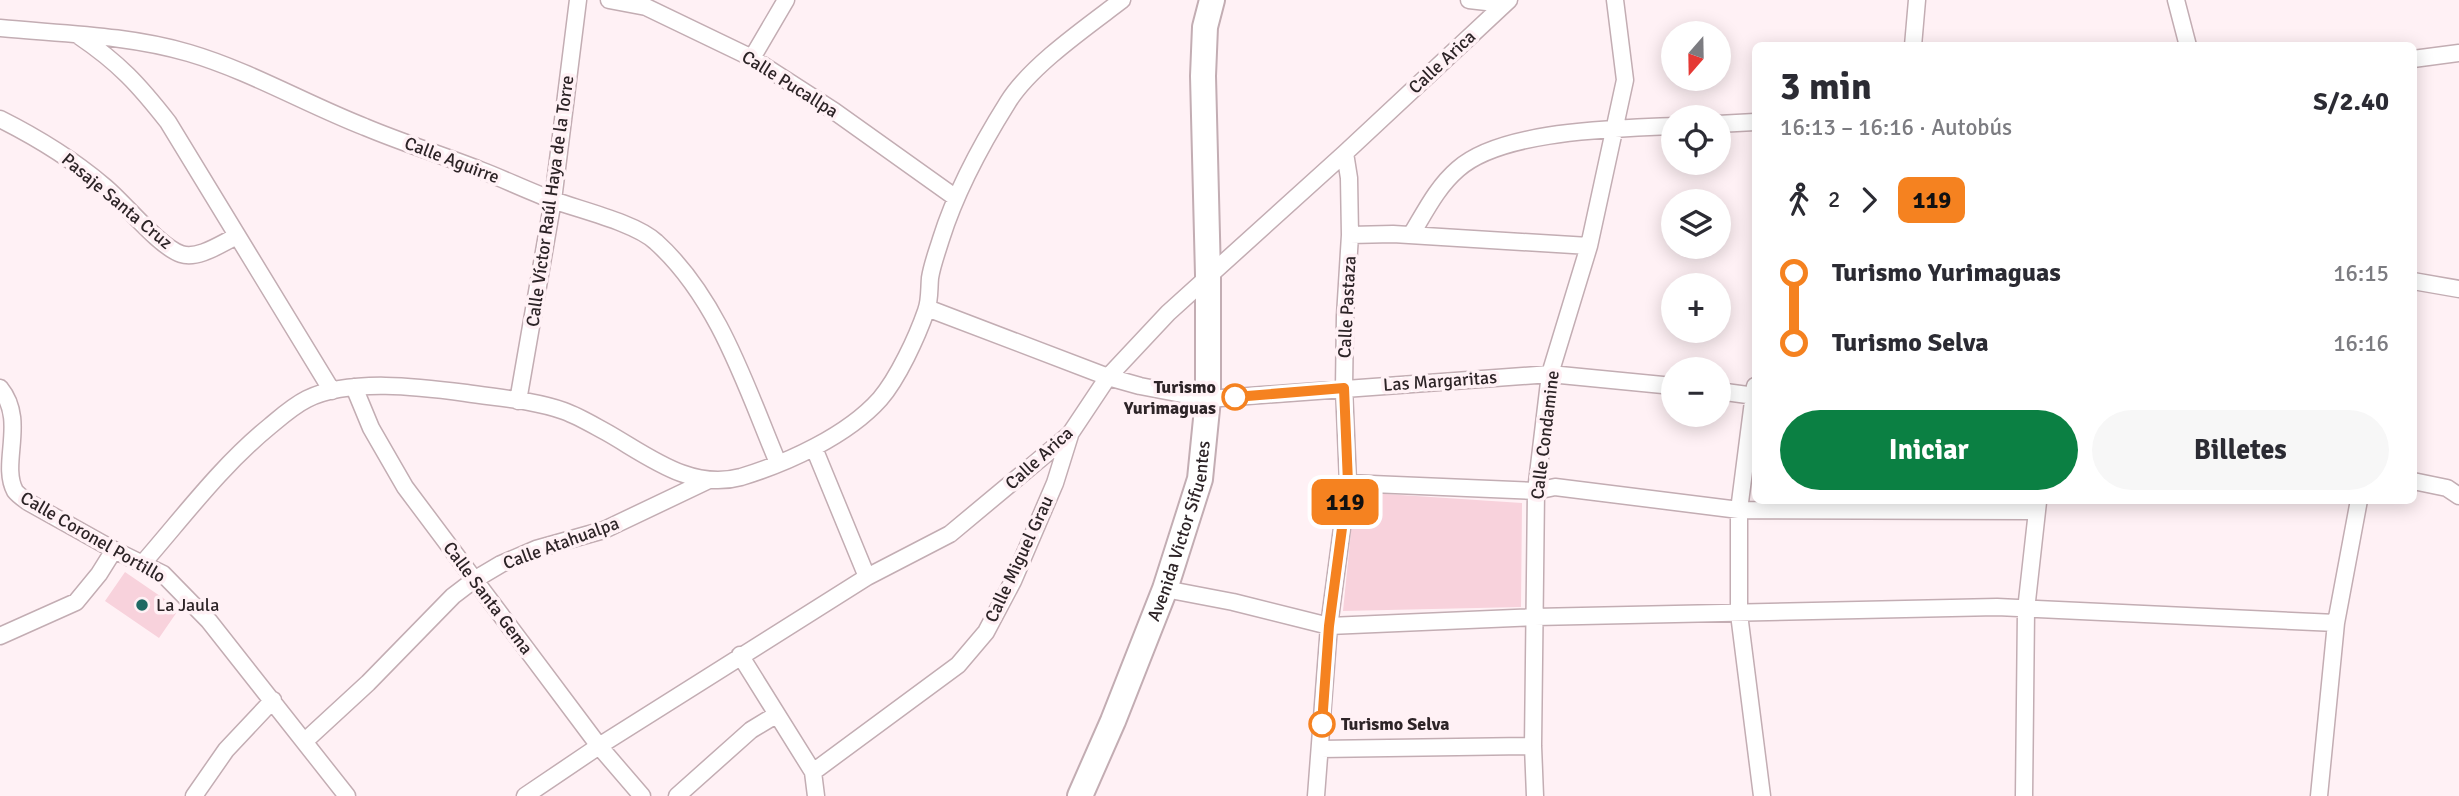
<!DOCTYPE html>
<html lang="es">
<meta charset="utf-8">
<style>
body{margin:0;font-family:Signika,sans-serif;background:#f7f7f7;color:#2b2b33;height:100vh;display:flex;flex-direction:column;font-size:26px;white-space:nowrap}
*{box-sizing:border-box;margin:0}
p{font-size:23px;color:#7c7c81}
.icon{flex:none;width:38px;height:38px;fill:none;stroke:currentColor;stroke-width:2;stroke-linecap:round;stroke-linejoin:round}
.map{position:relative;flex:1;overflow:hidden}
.details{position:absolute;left:1752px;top:42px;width:665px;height:462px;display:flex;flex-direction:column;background:#fff;border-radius:10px;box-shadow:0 4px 18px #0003}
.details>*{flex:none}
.badge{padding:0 14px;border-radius:10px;font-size:24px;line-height:46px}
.needle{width:46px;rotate:200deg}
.tools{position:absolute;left:1661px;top:21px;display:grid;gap:14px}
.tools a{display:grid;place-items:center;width:70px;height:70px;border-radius:50%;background:#fff;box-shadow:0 4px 18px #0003;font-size:35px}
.map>.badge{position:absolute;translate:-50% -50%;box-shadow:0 0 0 4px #fff}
.legs{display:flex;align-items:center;gap:10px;height:77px;padding:0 28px;font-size:23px}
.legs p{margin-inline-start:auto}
.summary{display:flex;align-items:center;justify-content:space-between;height:119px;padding:0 28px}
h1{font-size:38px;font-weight:800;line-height:52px}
.cta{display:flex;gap:14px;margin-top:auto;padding:14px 28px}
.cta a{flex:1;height:80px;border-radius:42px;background:#0b8043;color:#fff;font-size:28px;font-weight:800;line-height:80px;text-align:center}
.cta a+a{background:#f7f7f7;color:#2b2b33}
ul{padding:0 28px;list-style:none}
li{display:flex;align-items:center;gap:24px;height:70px;font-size:26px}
li i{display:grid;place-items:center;width:10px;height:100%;margin:0 9px;background:currentColor}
li i::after{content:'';width:18px;height:18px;margin:-9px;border:5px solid;border-radius:50%;background:#fff}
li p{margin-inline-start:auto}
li:first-child i{background:linear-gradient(#0000 50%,currentColor 0)}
li:last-child i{background:linear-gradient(currentColor 50%,#0000 0)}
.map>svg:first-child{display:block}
.green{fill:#f8d2dc}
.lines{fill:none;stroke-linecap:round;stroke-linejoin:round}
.minor-casing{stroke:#c3adb3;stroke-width:19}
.trunk-casing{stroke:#c3adb3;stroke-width:28}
.minor{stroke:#fff;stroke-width:16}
.trunk{stroke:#fff;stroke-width:24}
.line-1-casing{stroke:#fff;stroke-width:16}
.line-1{stroke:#f58220;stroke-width:10}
.stop-1-dot{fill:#fff;stroke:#f58220;stroke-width:3.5}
.poi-dot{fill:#206a64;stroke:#fff1f5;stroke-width:2.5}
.labels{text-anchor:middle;stroke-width:7;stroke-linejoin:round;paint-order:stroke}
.street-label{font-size:18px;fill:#2d2427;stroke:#fff1f5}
.stop-label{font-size:18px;font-weight:bold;fill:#2d2427;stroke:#fff1f5;text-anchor:end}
.poi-label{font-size:18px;fill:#2d2427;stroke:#fff1f5;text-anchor:start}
</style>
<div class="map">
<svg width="2459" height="796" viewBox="0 0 2459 796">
<rect width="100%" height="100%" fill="#fff1f5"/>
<!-- green -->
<path class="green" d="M1355,492L1522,503L1521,607L1343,611Z
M125,572L179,609L159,638L105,601Z"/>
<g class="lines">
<defs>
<path id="minor" d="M609,0L646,7L752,58L834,111L956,198
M1469,0L1504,4
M2176,0L2188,46
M0,28C63,34 128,35 189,53C250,71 306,104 365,127C403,143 442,155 480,170C504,179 528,191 553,200C580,210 636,223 656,242C719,299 746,387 778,463
M79,36C119,63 139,85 168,122L332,391
M1913,46L1917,0
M752,58L786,0
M2413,59L2459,53
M0,119C38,138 72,159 104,186C125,203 158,246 181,254C198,260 222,243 237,236
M1718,124L1755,122
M1350,235L1393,234L1589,246
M1411,235C1425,212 1437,187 1458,169C1502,130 1615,129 1673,126
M2413,281L2459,289
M927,308L1108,377L1140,386L1208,399L1550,374L1673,386
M1755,386L1739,510V614L1762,796
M354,387L371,428L405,487L599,746L642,796
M0,388C27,421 0,463 15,491C18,495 24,499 28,502L114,550L163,574L209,621L347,796
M1718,391L1755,396
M518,401L553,200L578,0
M814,448L867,577
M2413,481L2447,488L2459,496
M1348,483L1536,491L1555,487L1739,510L2036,511
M143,563C184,516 221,466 270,426C282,416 293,406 307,399C350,378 420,387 466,393C498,398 533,400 564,411C578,416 593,425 606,432C647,455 690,491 741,477C787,463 847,436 880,399C898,378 917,337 926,311C930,301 929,289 930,278C932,265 937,252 941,239C956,191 981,145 1008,102C1030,66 1088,26 1122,0
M1165,589L1233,602L1329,626L1535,617L1997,607L2336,623L2319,796
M2336,623L2359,500
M0,636L76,602L99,574L114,550
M740,655L813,772L816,796
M305,741L368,683L453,596L474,580L501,564L536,549L604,530L709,480
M1320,749L1533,746
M813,772L958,665L986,632L1013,581L1055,483L1070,435
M194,796L226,750L273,700
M525,796L599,746L867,577L950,534L1070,434L1108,377L1168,313L1345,153L1509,0
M677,796L751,730L776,715
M1316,796L1329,626L1348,483L1344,388L1345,316L1350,235L1349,178L1345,153
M1535,796L1533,746L1536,491L1550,374L1589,246L1625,80L1615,0
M2024,796L2026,610L2038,502"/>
<g id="trunk">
<path id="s1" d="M1080,796L1113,721L1165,589L1200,479L1208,399V275L1203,76L1205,27L1212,0"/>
</g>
</defs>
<!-- minor casing -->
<use href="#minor" class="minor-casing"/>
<!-- trunk casing -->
<use href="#trunk" class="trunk-casing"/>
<!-- minor -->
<use href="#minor" class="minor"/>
<!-- trunk -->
<use href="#trunk" class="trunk"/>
</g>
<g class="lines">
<defs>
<path id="line-1" d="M1235,397L1344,388L1348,483L1329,626L1322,724"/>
</defs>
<!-- line-1 casing -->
<use href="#line-1" class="line-1-casing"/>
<!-- line-1 -->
<use href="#line-1" class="line-1"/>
</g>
<!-- markers -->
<g class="stop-1-dot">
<circle cx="1235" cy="397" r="12"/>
<circle cx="1322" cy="724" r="12"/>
</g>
<circle class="poi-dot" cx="142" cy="605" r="7"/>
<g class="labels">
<!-- street labels -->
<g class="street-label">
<text transform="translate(1442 62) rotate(-43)" y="6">Calle Arica</text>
<text transform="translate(790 84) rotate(32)" y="6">Calle Pucallpa</text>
<text transform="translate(452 160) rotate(21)" y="6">Calle Aguirre</text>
<text transform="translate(117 201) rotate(40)" y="6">Pasaje Santa Cruz</text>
<text transform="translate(550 201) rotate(-82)" y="6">Calle Víctor Raúl Haya de la Torre</text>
<text transform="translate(1347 307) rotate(-87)" y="6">Calle Pastaza</text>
<text transform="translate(1440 381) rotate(-4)" y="6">Las Margaritas</text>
<text transform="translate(1545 435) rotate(-83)" y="6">Calle Condamine</text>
<text transform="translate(1039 458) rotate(-42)" y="6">Calle Arica</text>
<text dy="6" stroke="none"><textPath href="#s1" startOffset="284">Avenida Victor Sifuentes</textPath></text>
<text transform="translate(93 537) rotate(30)" y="6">Calle Coronel Portillo</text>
<text transform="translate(561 543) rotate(-20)" y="6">Calle Atahualpa</text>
<text transform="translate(1019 559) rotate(-65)" y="6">Calle Miguel Grau</text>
<text transform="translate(488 598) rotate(53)" y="6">Calle Santa Gema</text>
</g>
<!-- stop labels -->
<g class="stop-label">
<text x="1216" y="393">Turismo<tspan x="1216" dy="21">Yurimaguas</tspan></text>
<text x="1341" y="730" text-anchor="start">Turismo Selva</text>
</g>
<!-- poi labels -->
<g class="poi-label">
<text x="156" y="611">La Jaula</text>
</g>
</g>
</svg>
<div class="tools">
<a><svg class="needle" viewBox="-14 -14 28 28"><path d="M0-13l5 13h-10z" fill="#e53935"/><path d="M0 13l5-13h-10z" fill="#7c7c81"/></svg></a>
<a><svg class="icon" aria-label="locate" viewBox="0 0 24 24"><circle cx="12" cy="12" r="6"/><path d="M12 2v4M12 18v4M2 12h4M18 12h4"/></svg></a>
<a><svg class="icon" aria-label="layers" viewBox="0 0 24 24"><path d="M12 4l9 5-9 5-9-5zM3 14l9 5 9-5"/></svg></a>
<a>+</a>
<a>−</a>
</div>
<b class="badge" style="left:1345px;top:502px;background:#f58220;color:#111">119</b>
<section class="details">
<div class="summary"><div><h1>3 min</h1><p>16:13 – 16:16 · Autobús</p></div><b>S/2.40</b></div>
<div class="legs"><svg class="icon" aria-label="walk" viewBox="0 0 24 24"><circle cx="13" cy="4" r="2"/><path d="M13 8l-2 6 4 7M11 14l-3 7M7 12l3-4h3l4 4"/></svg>2<svg class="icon" aria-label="forward" viewBox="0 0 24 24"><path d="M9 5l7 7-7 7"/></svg><b class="badge" style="background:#f58220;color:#111">119</b></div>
<ul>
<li><i style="color:#f58220"></i><b>Turismo Yurimaguas</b><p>16:15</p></li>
<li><i style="color:#f58220"></i><b>Turismo Selva</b><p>16:16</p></li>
</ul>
<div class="cta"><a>Iniciar</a><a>Billetes</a></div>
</section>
</div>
